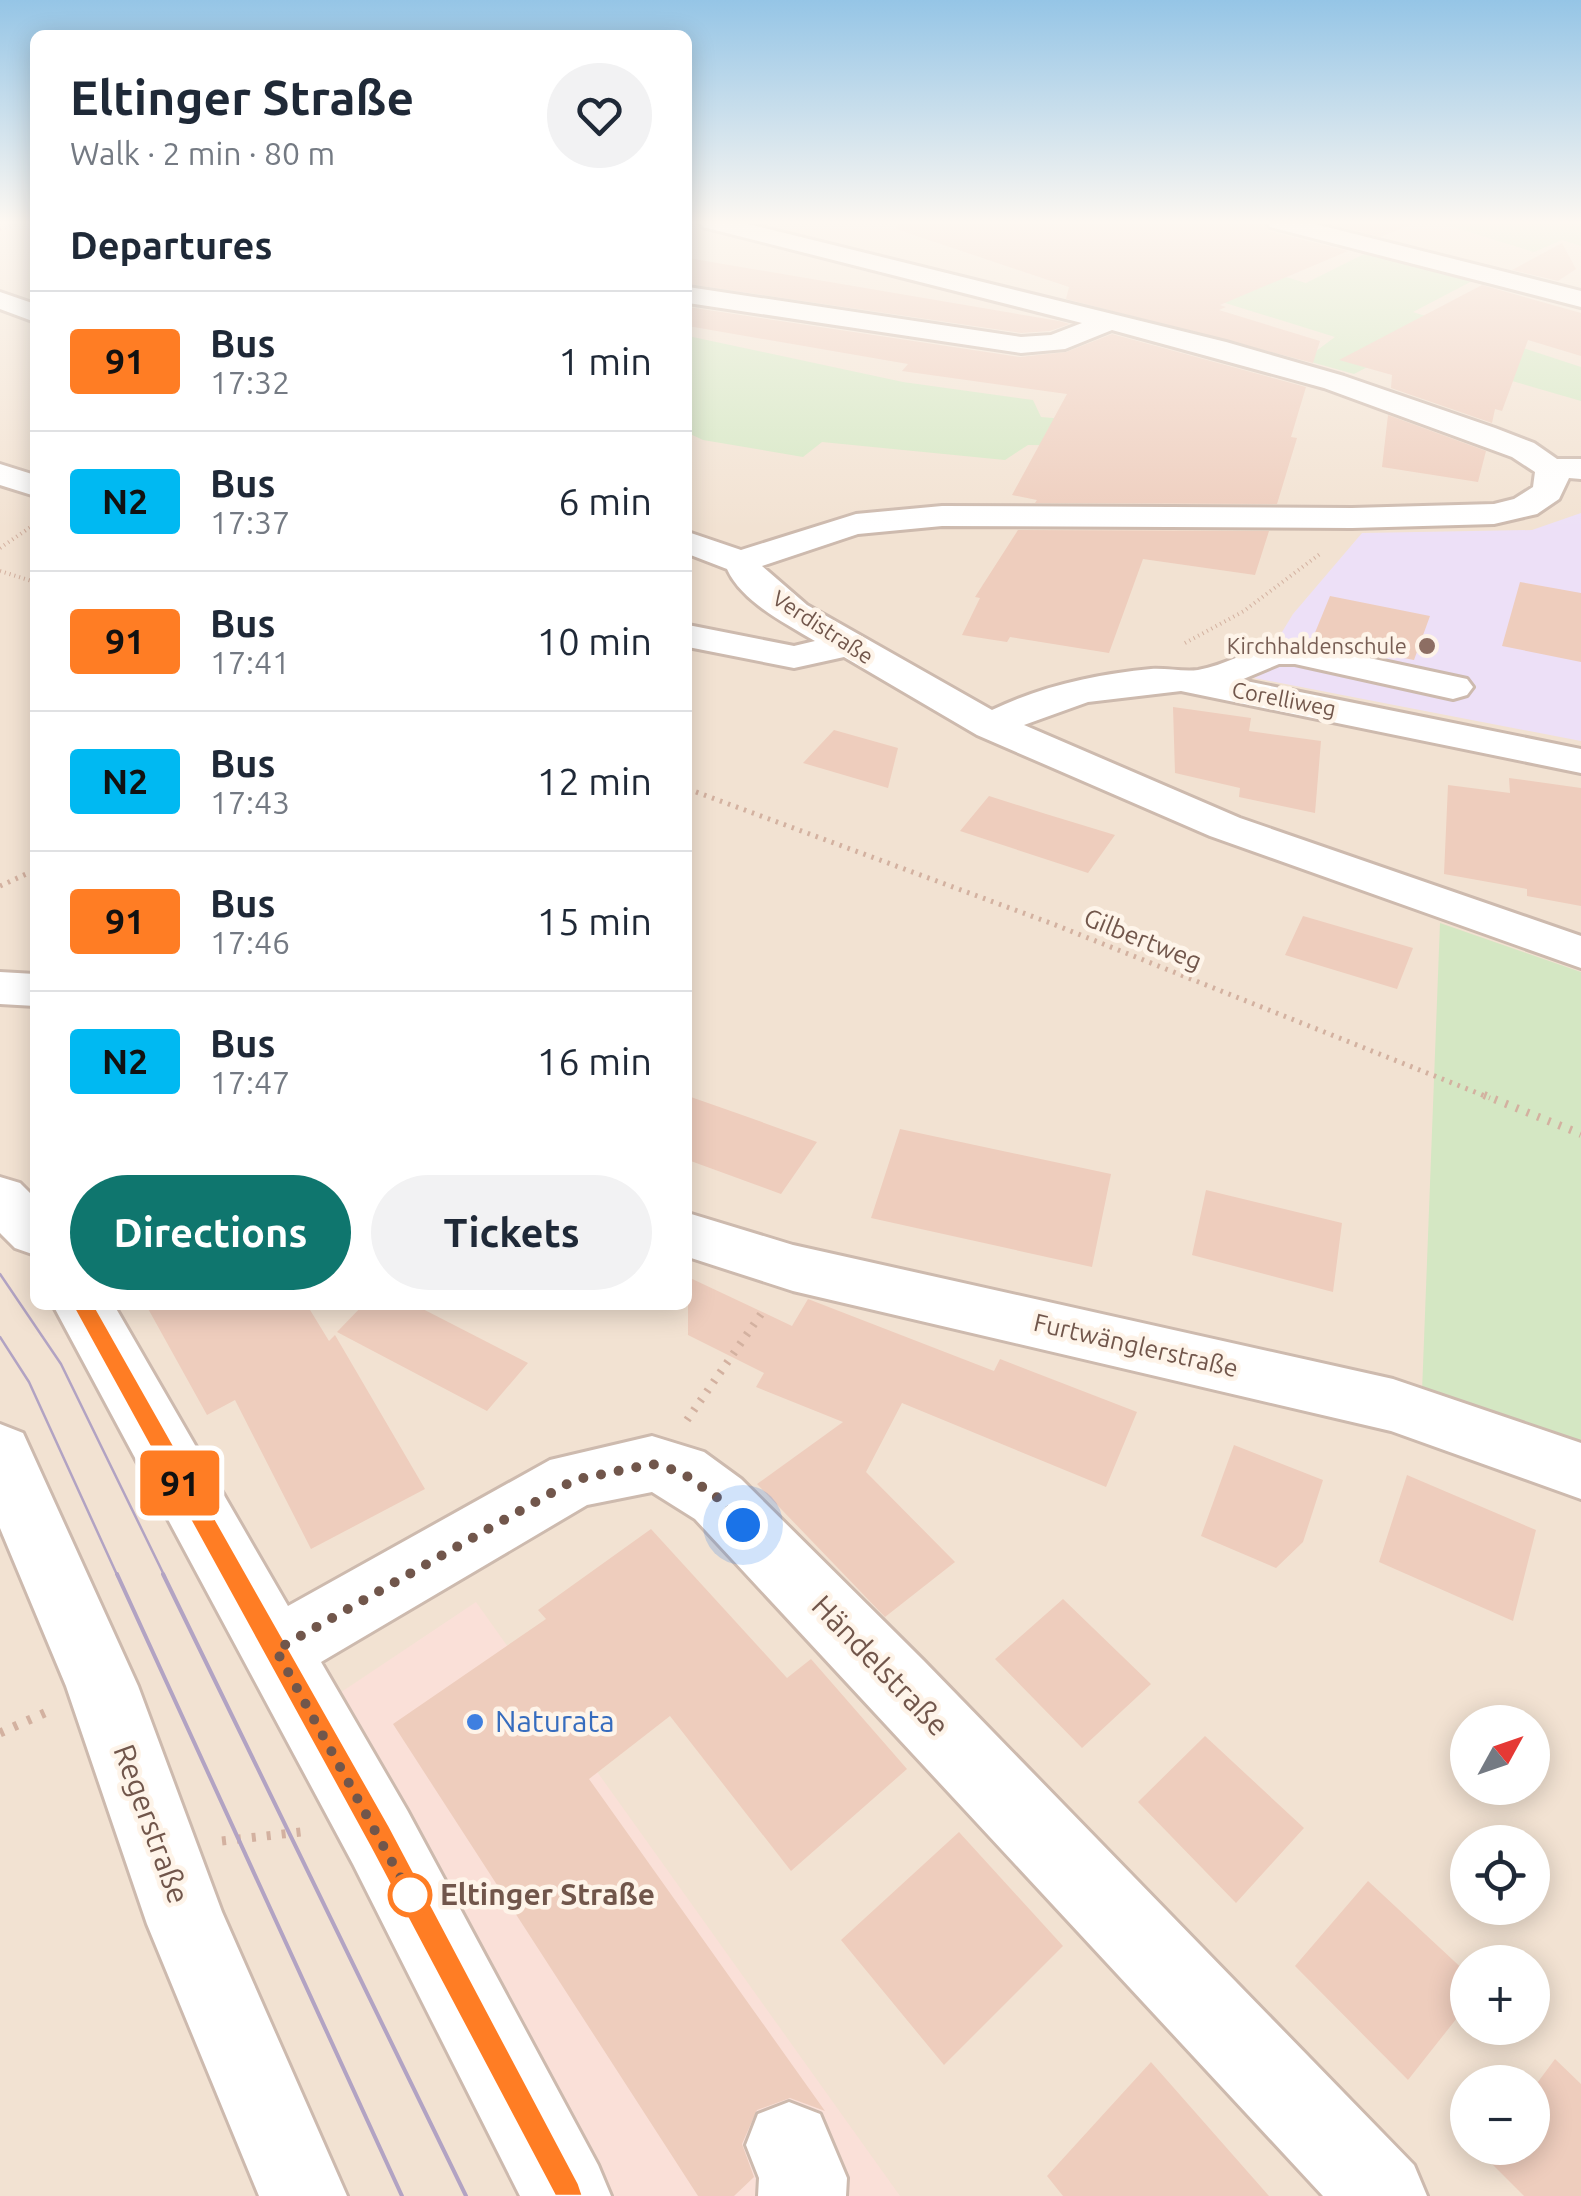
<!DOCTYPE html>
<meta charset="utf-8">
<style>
body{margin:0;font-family:Ubuntu,sans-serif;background:#f2f2f3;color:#1f2937;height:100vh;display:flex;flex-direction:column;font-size:38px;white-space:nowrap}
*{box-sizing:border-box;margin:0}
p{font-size:32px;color:#747a83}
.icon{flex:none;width:55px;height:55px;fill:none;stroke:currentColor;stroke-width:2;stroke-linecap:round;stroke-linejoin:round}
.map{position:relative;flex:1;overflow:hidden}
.details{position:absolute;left:30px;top:30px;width:662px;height:1280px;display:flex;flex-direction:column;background:#fff;border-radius:15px;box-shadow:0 5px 25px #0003}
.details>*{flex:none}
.badge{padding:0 20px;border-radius:8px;font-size:35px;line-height:65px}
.needle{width:65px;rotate:50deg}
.buttons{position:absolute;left:1450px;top:1705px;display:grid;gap:20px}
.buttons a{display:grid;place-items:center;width:100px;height:100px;border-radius:50%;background:#fff;box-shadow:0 5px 25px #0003;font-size:50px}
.you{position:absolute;width:50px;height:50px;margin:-25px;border:8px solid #fff;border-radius:50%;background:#1a73e8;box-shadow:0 0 0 15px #1a73e833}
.map>.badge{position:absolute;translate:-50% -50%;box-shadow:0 0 0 5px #fff}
h2{padding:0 40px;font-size:38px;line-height:90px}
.round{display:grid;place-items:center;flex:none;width:105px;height:105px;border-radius:52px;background:#f2f2f3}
.head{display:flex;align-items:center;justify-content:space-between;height:170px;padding:0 40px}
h1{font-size:48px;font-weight:700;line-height:75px}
.primary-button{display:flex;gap:20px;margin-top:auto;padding:20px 40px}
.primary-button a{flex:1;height:115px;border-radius:60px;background:#0f766e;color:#fff;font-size:40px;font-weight:700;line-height:115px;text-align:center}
.primary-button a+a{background:#f2f2f3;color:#1f2937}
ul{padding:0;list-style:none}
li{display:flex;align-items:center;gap:30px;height:140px;padding:0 40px;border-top:2px solid #e0e1e3}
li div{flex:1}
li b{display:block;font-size:38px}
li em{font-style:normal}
li .badge{min-width:110px;font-weight:700;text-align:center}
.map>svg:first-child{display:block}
.residential{fill:#f2e2d2;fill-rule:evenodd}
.commercial{fill:#fae0d8}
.education{fill:#ede0f7}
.green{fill:#d4e7c3}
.building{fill:#eecdbd}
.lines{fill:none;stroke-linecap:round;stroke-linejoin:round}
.minor-casing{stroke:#cdbaae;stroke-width:6}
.path-far3{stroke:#d3b1a0;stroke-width:4;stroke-dasharray:1 4;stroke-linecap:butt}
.path-far2{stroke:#d3b1a0;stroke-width:5;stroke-dasharray:2.5 6;stroke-linecap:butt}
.path-far1{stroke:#d3b1a0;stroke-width:8;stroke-dasharray:2.5 9;stroke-linecap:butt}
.path{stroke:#d3b1a0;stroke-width:9;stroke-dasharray:4 11;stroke-linecap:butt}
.minor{fill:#fff;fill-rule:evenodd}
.tram-far1{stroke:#b2a3c3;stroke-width:2.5}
.tram{stroke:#b2a3c3;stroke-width:4}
.line{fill:#ff7d24;stroke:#fff;stroke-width:2.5}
.walk{stroke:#71564b;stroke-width:10;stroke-dasharray:0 18}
.education-dot{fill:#8d6e63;stroke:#fef4e9;stroke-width:4}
.shop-dot{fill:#3f7fe0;stroke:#fef4e9;stroke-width:4}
.stop-dot{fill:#fff;stroke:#ff7d24;stroke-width:5}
.labels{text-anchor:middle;stroke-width:9;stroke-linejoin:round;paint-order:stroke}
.far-street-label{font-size:22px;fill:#71564b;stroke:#fef4e9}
.far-education-label{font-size:22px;fill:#785e54;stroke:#fef4e9;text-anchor:end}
.street-label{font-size:25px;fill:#71564b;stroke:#fef4e9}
.near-street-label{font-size:30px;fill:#71564b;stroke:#fef4e9}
.near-shop-label{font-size:30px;fill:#366cbe;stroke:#fef4e9;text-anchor:start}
.near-stop-label{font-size:30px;font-weight:bold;fill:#71564b;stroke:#fef4e9;text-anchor:start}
</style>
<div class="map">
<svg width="1581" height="2196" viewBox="0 0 1581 2196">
<rect width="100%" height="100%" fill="#fbf0e3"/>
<!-- residential -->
<path class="residential" d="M0,222H35V1305H688V222H1581V2196H0ZM1468,1722H1532V1788H1468ZM1468,1842H1532V1908H1468ZM1468,1962H1532V2028H1468ZM1468,2082H1532V2148H1468Z"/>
<!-- commercial -->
<path class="commercial" d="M476,1602L900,2196H555L283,1731Z"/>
<!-- education -->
<path class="education" d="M1581,513V741L1254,678L1293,614L1362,533L1532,530Z"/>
<!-- green -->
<path class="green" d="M982,222H1101L1306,283L1370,251L1476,279L1413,312L1581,367V401L1402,349L1354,374L1304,360L1335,337L1048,248L1050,244Z
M1436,222H1581V246L1562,240L1534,252Z
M688,336L903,382L1033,400L1041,417L1293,438L1286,448L1028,445L1005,460L822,442L803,457L703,440L688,433Z
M1440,923L1581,972V1451L1422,1392Z"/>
<!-- building -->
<path class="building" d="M897,222H1263L1269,231L1348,251L1220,305L1226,307L1219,310L1320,341L1313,363L1066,299L1069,287L896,229Z
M1322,222H1416L1381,237Z
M1562,243L1576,269L1558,281L1512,270Z
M688,258L1059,321L1070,324L1050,331L1021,333L688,284Z
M1482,285L1581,313V356L1528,340L1502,411L1495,409L1492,423L1391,388L1392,375L1339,360Z
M688,307L1020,357L1066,352L1112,334L1306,387L1291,437L1297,438L1277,504L1035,503L1037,500L1012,495L1067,394L902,371L908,364L688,326Z
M1388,415L1486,451L1478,482L1382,467Z
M1018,530L1269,531L1255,575L1143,559L1109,653L1010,637L1007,642L962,635L980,598L975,597Z
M1520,582L1581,593V662L1502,646Z
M1330,596L1430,616L1414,660L1312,640Z
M1173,707L1251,718L1249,731L1321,741L1315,813L1239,797L1240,788L1175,773Z
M834,730L898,748L888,788L803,763Z
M1509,778L1581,788V906L1527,896V889L1444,874L1448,785L1510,793Z
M989,796L1046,814L1115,835L1088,873L960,831Z
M1303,916L1413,948L1397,989L1285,955Z
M688,1096L745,1116L817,1142L781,1194L688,1160Z
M900,1129L1111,1174L1092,1267L871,1218Z
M1206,1190L1342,1223L1333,1292L1192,1255Z
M688,1277L792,1326L808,1299L994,1371L1000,1359L1137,1412L1106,1487L902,1403L866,1472L955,1562L885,1617L757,1484L843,1422L756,1387L764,1373L688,1335Z
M146,1305H307L329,1341L335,1335L425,1489L311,1549L235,1400L207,1415Z
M363,1305H415L528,1363L487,1411L337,1332Z
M1234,1445L1323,1480L1303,1542L1276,1568L1201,1536Z
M1407,1475L1536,1530L1513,1621L1379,1562Z
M651,1529L787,1678L811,1659L907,1769L791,1871L670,1716L589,1779L825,2111L790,2098L757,2110L742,2144L754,2177L734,2196H698L393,1724L546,1619L538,1610Z
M1063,1599L1151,1684L1082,1748L995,1659Z
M1205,1736L1304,1828L1236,1903L1138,1802Z
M959,1832L1063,1946L944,2065L841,1940Z
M1368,1881L1468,1974V2004L1408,2080L1295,1966Z
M1555,2059L1581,2084V2196H1524L1476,2148H1532V2090Z
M1151,2062L1269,2196H1063L1047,2176Z"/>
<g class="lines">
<defs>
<path id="minor" d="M700,222H740L1226,342L1344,376L1495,428L1534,443L1557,459H1581V479L1569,478L1559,499L1537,514L1494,524L1352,528L942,526L858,534L762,566L807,605L992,710C1042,686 1097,674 1151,669C1166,668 1184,672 1198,670C1233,664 1258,642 1295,642L1467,679L1473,687L1467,695L1453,699L1295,664H1279L1241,680L1581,749V773L1181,691L1088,702L1024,725L1240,818L1581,936V968L1210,836L977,735L844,657L794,668L688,647V625L794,646L815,641C785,623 742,602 727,569L688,554V532L741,550L856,514L942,506L1352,508L1494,504L1514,499L1533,487L1535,472L1512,457L1324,388L1112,330L1065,349L1021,353L688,303V287L1021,337L1051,335L1082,323L703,227Z
M1267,222H1307L1581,291V307L1270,227Z
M0,292L35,304V322L0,309Z
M0,464L35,475V496L0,485Z
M0,972L35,974V1006L0,1004Z
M0,1177L20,1183L35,1198V1255L15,1248L0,1233Z
M688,1213L793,1245L1393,1379L1581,1443V1499L1391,1431L793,1291L688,1257Z
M53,1305H114L288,1606L550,1460L652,1436L704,1452L741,1479L923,1660L1414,2165L1427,2196H1323L695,1519L652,1492L587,1505L321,1662L407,1810L598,2165L611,2196H520L353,1864Z
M0,1424L23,1433L138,1686L222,1912L347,2196H259L147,1924L66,1686L0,1528Z
M789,2102L820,2114L847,2178L846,2196H758L759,2178L746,2145L758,2114Z"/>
</defs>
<!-- minor casing -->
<use href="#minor" class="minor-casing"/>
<!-- path-far3 -->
<path class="path-far3" d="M0,229L25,222
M0,548L35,524
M0,571L35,582
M1185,643L1244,611L1320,554"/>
<!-- path-far2 -->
<path class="path-far2" d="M688,789L1053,924L1490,1098
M0,886L35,870"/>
<!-- path-far1 -->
<path class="path-far1" d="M1484,1095L1581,1134
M687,1420L766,1307"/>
<!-- path -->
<path class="path" d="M0,1733L49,1711
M222,1841L309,1831"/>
<!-- minor -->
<use href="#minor" class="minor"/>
<!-- tram-far1 -->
<path class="tram-far1" d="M0,1274L61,1364L165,1577
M0,1337L29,1382L118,1577"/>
<!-- tram -->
<path class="tram" d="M117,1574L402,2196
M163,1574L466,2196"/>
</g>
<!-- sky -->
<linearGradient id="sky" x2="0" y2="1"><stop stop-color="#95c5e6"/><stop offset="0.42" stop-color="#fdf8f2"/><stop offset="1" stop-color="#fdf8f2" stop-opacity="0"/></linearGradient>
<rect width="1581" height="529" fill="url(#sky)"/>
<!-- line -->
<path class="line" d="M83,1296L91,1299L390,1827L579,2184L583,2196H555L370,1847L72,1305Z"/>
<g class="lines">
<!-- walk -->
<path class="walk" d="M410,1895L414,1902L276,1650L574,1480L652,1464L681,1472L718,1498L743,1525"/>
</g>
<!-- markers -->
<circle class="education-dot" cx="1427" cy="646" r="10"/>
<circle class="shop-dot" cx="475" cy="1722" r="10"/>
<circle class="stop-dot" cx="410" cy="1895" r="20"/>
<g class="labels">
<!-- far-street labels -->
<g class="far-street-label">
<text transform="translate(823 627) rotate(33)" y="8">Verdistraße</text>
<text transform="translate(1284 699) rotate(11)" y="8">Corelliweg</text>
</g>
<!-- far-education labels -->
<g class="far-education-label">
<text x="1407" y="654">Kirchhaldenschule</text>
</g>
<!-- street labels -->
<g class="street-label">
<text transform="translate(1143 939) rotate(22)" y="9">Gilbertweg</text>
<text transform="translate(1136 1345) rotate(13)" y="9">Furtwänglerstraße</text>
</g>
<!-- near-street labels -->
<g class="near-street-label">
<text transform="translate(880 1666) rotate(46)" y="10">Händelstraße</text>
<text transform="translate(151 1824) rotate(70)" y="10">Regerstraße</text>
</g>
<!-- near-shop labels -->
<g class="near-shop-label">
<text x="495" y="1732">Naturata</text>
</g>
<!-- near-stop labels -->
<g class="near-stop-label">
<text x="440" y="1905">Eltinger Straße</text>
</g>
</g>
</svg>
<div class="buttons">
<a><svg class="needle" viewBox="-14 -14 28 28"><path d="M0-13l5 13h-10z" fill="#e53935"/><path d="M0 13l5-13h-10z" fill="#747a83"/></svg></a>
<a><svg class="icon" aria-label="locate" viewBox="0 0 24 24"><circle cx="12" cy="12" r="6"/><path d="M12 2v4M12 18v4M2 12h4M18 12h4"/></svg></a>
<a>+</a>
<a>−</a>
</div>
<div class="you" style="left:743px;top:1525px"></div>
<b class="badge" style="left:180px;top:1483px;background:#ff7d24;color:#111">91</b>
<section class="details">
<div class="head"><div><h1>Eltinger Straße</h1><p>Walk · 2 min · 80 m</p></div><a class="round"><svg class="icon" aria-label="heart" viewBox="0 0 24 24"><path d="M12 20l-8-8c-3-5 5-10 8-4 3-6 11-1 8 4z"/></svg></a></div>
<h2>Departures</h2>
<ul>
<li><span class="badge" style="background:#ff7d24;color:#111">91</span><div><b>Bus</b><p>17:32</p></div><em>1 min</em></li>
<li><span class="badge" style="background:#00b9f2;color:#111">N2</span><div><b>Bus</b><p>17:37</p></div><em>6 min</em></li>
<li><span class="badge" style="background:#ff7d24;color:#111">91</span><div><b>Bus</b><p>17:41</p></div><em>10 min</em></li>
<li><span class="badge" style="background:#00b9f2;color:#111">N2</span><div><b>Bus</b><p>17:43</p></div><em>12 min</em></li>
<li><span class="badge" style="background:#ff7d24;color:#111">91</span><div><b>Bus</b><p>17:46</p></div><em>15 min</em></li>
<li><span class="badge" style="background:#00b9f2;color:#111">N2</span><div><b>Bus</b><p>17:47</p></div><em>16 min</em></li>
</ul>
<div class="primary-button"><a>Directions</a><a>Tickets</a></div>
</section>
</div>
